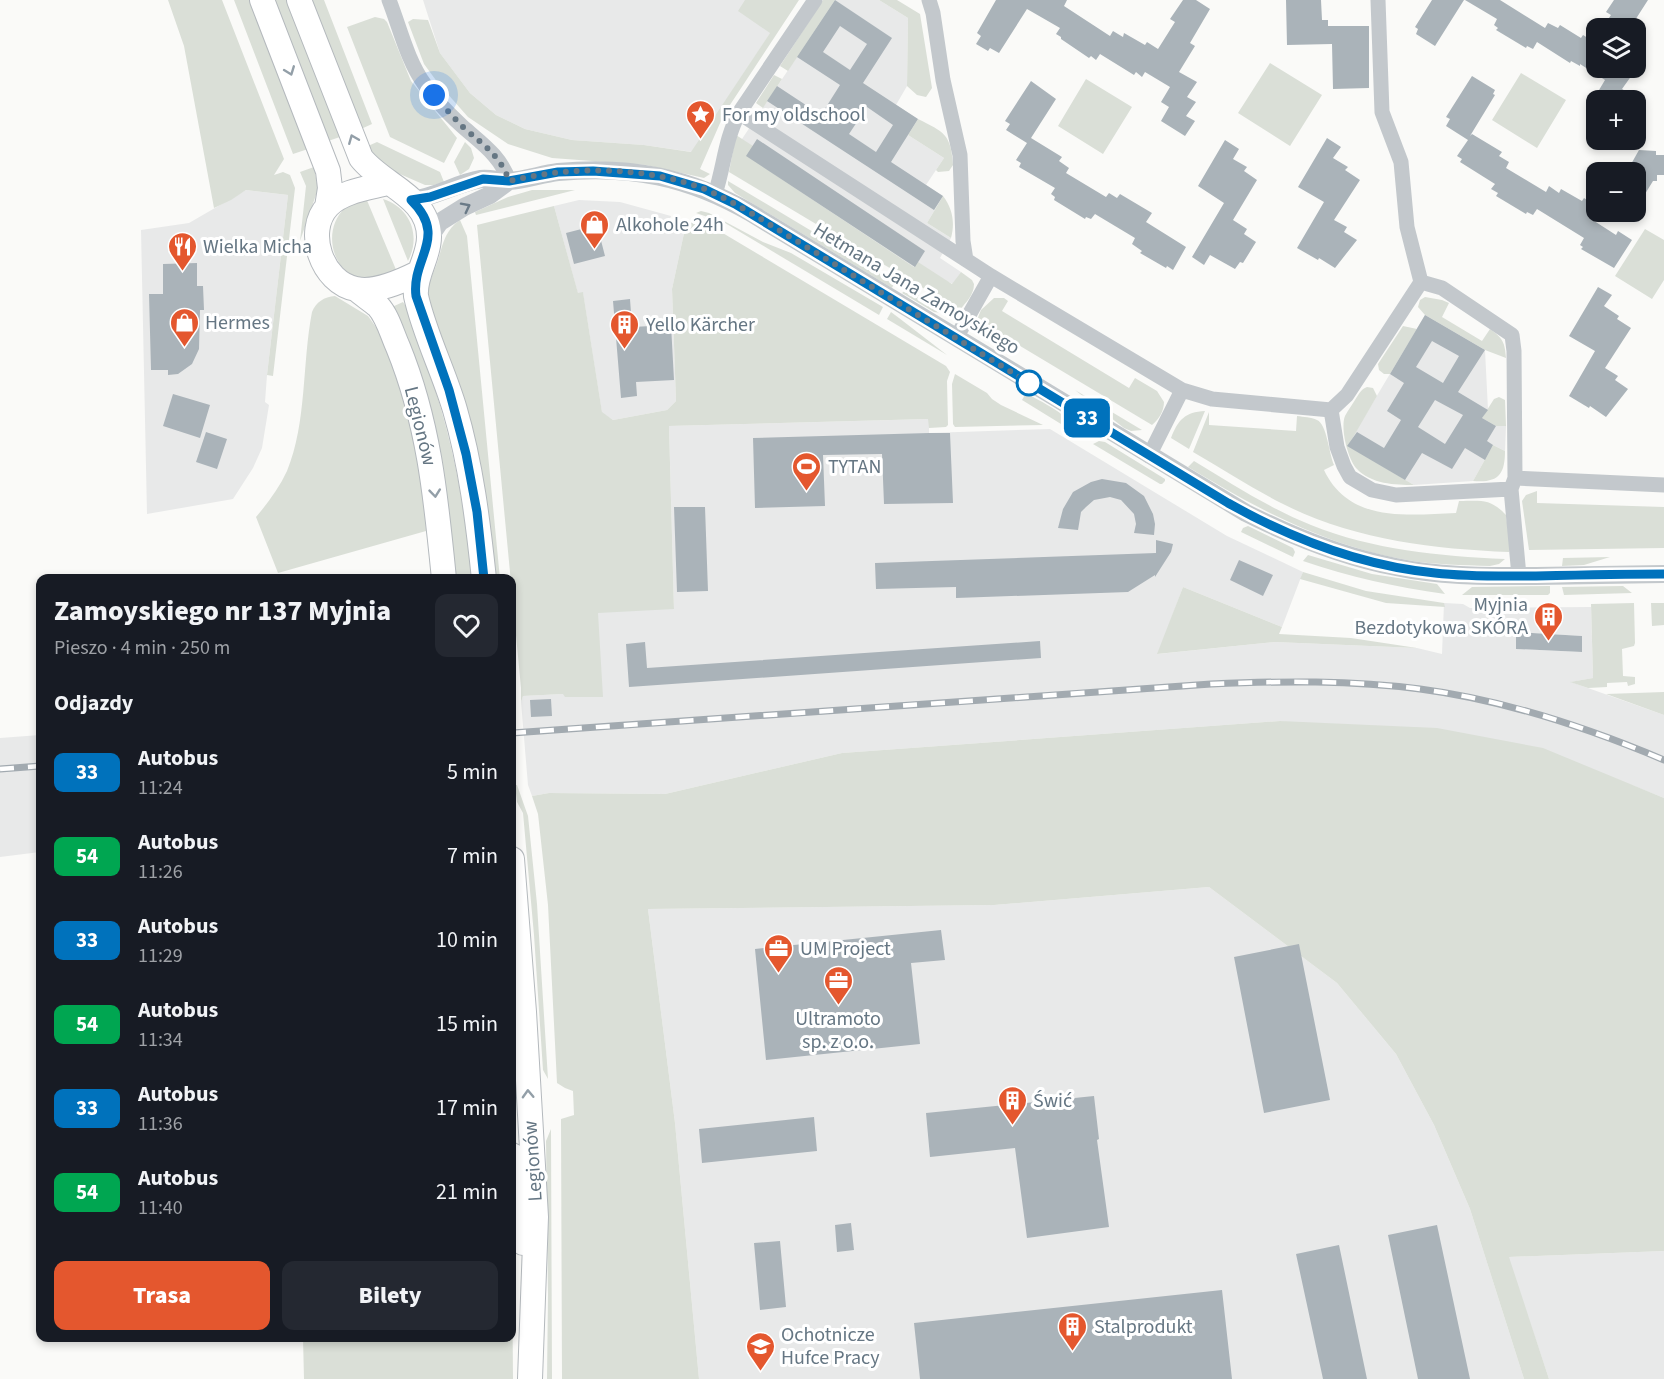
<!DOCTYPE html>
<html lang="pl">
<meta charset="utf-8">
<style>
body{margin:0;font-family:"Source Sans 3",sans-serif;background:#242831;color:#f1f3f6;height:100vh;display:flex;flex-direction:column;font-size:22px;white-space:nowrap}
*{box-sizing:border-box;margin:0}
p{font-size:20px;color:#9ea1a6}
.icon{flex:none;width:33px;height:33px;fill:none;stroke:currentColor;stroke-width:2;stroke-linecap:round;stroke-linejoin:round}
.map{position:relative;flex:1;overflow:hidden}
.side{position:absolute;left:36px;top:574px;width:480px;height:768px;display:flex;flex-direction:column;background:#171b24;border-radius:12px;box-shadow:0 3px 9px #0003}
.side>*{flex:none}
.badge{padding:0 12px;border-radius:9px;font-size:21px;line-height:39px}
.tools{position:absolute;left:1586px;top:18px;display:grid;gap:12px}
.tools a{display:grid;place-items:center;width:60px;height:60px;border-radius:12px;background:#171b24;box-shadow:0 3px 9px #0003;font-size:30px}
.you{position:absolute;width:30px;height:30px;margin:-15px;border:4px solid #fff;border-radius:50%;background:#1a73e8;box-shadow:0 0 0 9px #1a73e833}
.map>.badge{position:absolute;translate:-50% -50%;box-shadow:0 0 0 3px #fff}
h2{padding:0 18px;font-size:22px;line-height:54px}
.round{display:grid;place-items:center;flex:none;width:63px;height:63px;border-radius:12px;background:#242831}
.headline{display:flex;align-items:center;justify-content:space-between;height:102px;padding:0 18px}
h1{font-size:28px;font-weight:800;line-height:45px}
.button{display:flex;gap:12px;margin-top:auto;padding:12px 18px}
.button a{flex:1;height:69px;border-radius:12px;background:#e4572e;color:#fff;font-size:24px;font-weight:800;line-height:69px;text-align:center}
.button a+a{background:#242831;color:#f1f3f6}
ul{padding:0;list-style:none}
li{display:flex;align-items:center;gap:18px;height:84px;padding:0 18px}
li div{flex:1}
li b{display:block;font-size:22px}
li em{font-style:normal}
li .badge{min-width:66px;font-weight:700;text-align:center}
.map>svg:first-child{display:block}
.built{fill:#e8e9e9;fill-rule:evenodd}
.green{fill:#dadfd7}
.building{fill:#aab3b9;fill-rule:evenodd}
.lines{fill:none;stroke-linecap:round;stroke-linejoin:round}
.trunk-casing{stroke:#b4b9bd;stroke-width:26}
.minor{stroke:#c3c8cc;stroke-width:15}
.tertiary{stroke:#c3c8cc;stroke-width:18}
.trunk{stroke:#fff;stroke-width:24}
.rail-casing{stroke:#a2aab0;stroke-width:7}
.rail{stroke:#fff;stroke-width:4.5;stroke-dasharray:14;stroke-linecap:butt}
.oneway{stroke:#939fa8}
.oneway2{stroke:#6a7a87}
.line-casing{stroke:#fff;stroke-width:14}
.line{stroke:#0072bc;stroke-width:9}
.walk{stroke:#657683;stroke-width:6;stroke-dasharray:0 10.8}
.stop-dot{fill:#fff;stroke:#0072bc;stroke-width:3}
.labels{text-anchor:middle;stroke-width:6;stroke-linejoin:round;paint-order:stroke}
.poi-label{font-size:20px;fill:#657683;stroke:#fff;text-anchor:start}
.street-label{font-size:20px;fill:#657683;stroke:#fff}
</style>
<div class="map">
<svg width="1664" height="1379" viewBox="0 0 1664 1379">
<rect width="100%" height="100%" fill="#fafaf8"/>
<!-- built -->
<path class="built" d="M423,0H792L692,152L644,145L572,140L525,129L496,115L470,93L440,53Z
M835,0H879L908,18L907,86L896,105L918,119L908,135L944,158L926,185L943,196L927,223L951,238L940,258L961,272L953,284L914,267L746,156L742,139Z
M246,190L288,195L267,375L265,402L269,405L262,448L253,468L233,499L147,514L141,230L189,223Z
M579,200L620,202L671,216L670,219L686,224L672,289L676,401L667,410L613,420L602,413L583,293L578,294L554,206Z
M1425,315L1485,350L1488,410L1483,418L1496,426H1506L1505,451L1493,445L1473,481L1414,485L1347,446Z
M929,419V433L1050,429L1227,536L1303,572L1282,627L1183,587L1158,654L1275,642L1417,648L1442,654L1444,603L1463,604L1470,608L1591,607L1593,678L1571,682L1664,715V798L1634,786L1280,721L842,753L665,794L549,793L532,796L528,785L521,702L523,696L563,694L598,612L674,608L669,426ZM1517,632L1582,636L1581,652L1516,649Z
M40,735V852L0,857V738Z
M1209,887L1337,983L1396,1054L1434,1125L1470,1209L1524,1379H699L675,1123L648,909L994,905Z
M1664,1251V1379H1549L1508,1257Z"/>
<!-- green -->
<path class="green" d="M168,0H222L284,159L274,175L283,172L290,175L295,188L273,376L267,375L288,195L246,190L231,200L214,208L184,46Z
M234,0H250L308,149L293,154Z
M273,0H287L340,137L328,141Z
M311,0H324L372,124L361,129Z
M745,0H799L724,114L700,169L710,174L704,178L646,165L552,158L508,144L468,117L438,83L424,64L408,22L413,19L428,20L440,53L470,93L496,115L525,129L572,140L644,145L691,152L770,33L738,11Z
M823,0H835L788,71L780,66Z
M879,0H897L920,14L932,88L926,97L917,95L907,86L908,18Z
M375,17L384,19L387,22L411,81L457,138L444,163L390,137L347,27Z
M1270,63L1322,95L1290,146L1238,113Z
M1521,73L1566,100L1537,148L1492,120Z
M774,75L782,79L763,108L756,103Z
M1086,79L1132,107L1103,154L1058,126Z
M918,119C944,132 951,134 953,165L949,171L938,172L936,170L944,158L908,135Z
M736,135L753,146L747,156L914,267L918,262L952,284L961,272L972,280L974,284C974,295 966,302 960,310L729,172Z
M377,142L440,172L444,182L434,185H425L386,168L378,162L368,146Z
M465,142L471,148L474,158L469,169L460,175L454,162Z
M314,167L318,189L300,241L306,186L300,172Z
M728,181L895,281L892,288L735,193L728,185Z
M532,190H575L476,215L475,212L508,197Z
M943,196C953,209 955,223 951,238L927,223Z
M366,198L397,272C386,274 370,281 359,278C330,269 323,228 345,208C351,203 359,201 366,198Z
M383,199C411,208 421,236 408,261Z
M554,206L578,293L583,292L602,412L613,420L667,410L676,401L672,289L686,224L689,222L721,232L946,366L950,372L947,381L948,425L946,427L929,428L928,419L669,426L674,609L598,613L603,697H565L563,694L523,696L521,702V688L477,225Z
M701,211L709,213L763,242L791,253L883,307L879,315L725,223L696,213Z
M460,220L467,236L500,579H494L427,296C428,282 434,273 438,260C443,244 445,230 460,220Z
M1645,229L1664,240V280L1652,299L1615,276Z
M908,288L950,314L934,312L902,293Z
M335,296L368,316L381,334L406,401L425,497L426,531L278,573L256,517C268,503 279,488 287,471C307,423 302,363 312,312C316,302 324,297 335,296Z
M1425,297L1442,300L1449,303L1442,317L1482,341L1490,329C1503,338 1505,343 1506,358L1485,350L1425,315L1418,307L1420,300Z
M994,298H1004L1008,301L1002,311L1129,388L1135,378L1157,391L1164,402C1164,411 1159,419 1152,425L977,320L981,310Z
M403,302C412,314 416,334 421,349C450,425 464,498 472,579H454L392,307Z
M891,312L899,318L947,355L887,319Z
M1403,326L1417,329L1390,374H1384L1379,370L1378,364Z
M955,374L987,393L992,399L1001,405L1043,425L955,427L953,424L952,384Z
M1367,387L1373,388L1377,396L1348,446L1414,485C1395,485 1371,484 1357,469C1348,460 1340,428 1345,416C1348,410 1352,405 1355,400C1359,394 1361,389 1367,387Z
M1075,390L1142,430L1131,431L1124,428Z
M1026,393C1039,401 1074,416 1074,432L1022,400Z
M1499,397L1505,400L1506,426H1496L1482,418L1494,399Z
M1205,411L1189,449L1171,438C1178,420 1185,412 1205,411Z
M1209,412V425L1296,431L1297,416C1304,417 1311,417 1317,420C1327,424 1329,454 1334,465L1324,470C1349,523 1407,515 1456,513L1459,501C1481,501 1490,498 1506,515L1510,545L1509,552C1431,549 1351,539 1281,503C1250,487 1222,469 1193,452Z
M1099,441L1105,442L1165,479V481L1162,484H1160L1093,444Z
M1493,445L1505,451C1505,475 1498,483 1473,481Z
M1194,461C1232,484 1269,508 1311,525C1373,550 1439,556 1505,559L1499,564L1490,566C1462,565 1435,565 1407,560C1327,546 1257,509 1188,467Z
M1537,491V503L1664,507V548L1529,550L1522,501L1526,495Z
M1248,526L1293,548L1295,552L1293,557L1241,532L1243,528Z
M1308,555L1372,574L1437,584L1445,594C1396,587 1350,577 1303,561Z
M1610,557L1584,565L1562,566L1563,558Z
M1303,572L1366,591L1444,603L1445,607L1386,603L1300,579Z
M1550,586V593L1548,595H1462L1472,587Z
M1623,586L1632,593L1564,595L1562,587Z
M1183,587L1282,627L1279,634L1351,638L1417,648L1275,642L1157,654Z
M1634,603L1635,643L1634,646L1622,649L1623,676L1635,677V684L1628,686L1627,682L1607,683V687L1588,688L1570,682L1593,678L1591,604Z
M1651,603H1664V625L1652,626Z
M1664,692V715L1606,694Z
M1280,721L1437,728L1543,748L1664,798V1251L1509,1257L1549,1379H1524L1470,1209L1434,1125L1396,1054L1337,983L1209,887L994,905L648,909L675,1123L699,1379H562L561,1119L574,1115L573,1091L565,1088L557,1083L548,905L538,814L532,796L549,793L665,794L842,753Z
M515,785H517L528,816L537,904L548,1079L543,1070L534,935L523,813L517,802Z
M551,1129L552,1379H547L548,1295L546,1141Z
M512,1255L513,1379H304L303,1338H512Z"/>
<!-- building -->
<path class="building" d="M835,0L892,38L863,83L918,119L891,162L943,196L934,210L767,101L777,86L821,115L840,85L797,57ZM840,26L867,44L850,70L823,52ZM867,107L893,125L876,152L849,134Z
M996,0H1067L1064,6L1110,36L1113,31L1123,37L1124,33L1145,45L1147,42L1158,49L1175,22L1170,19L1183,0H1196L1210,9L1190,43L1195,46L1179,72L1197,82L1187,97L1196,102L1186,116L1195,121L1185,136L1161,121L1169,107L1161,102L1170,87L1145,72L1142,77L1136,72L1134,75L1100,54L1096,60L1091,56L1089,58L1061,39V37L1056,34L1060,28L1027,9L999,53L990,48L988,51L976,44L981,36L977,33Z
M1286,0H1321L1322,20H1328V26H1369V88L1333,89L1332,44L1287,45Z
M1432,0H1464L1435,46L1416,34L1418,29L1415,27Z
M1465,0H1500L1545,28L1548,23L1558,28L1560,25L1581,38L1583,35L1596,43V68H1619L1632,75L1622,89L1640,100H1606L1596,95L1605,80L1580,64V66L1571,61L1570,63L1537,42L1533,49L1527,46L1526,48L1496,30L1498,28L1494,25L1497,19Z
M1614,0H1648L1630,28H1602L1611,15L1606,12Z
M1472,76L1495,90L1493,94L1495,95L1470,136L1472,134L1502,152L1499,156L1509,162L1506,168L1546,192L1549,186L1559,193L1561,189L1582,201L1584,198L1596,206L1588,217L1616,235L1618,231L1632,240L1614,268L1581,249L1583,247L1580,245L1584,238L1537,209L1533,215L1527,212L1526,214L1496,196L1498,193L1491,189L1495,184L1460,162L1462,159L1457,156L1468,140L1446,126L1450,119L1446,117Z
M1031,81L1056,99L1031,138L1062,157L1059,161L1069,168L1066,173L1106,197L1109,193L1117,198L1120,194L1152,213L1146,222L1186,247L1173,270L1167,266L1166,268L1140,253L1142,251L1132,244L1135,238L1095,214L1091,219L1086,217L1085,219L1054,200L1055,197L1051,194L1055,188L1019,167L1021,163L1016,160L1027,143L1006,130L1010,124L1005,121Z
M1327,138L1341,147L1333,158L1348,167L1345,170L1360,180L1334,220L1347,227L1344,232L1357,240L1335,268L1319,258L1318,260L1297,248L1324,202L1298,187Z
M757,139L925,251L915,267L746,156Z
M1225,140L1239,149L1233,159L1247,167L1244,171L1257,180L1233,220L1247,229L1244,234L1256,242L1243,263L1240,262L1235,269L1210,255L1204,265L1192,257L1224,203L1198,186Z
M1639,150L1656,151V155H1664V175H1657V181H1653L1645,194L1635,188V169L1630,166Z
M597,225L605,256L574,264L566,233Z
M197,263V286H203L204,310H200L199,349L192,364L178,374L168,375V370H151L149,294H163V264Z
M1598,287L1612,295L1604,306L1619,316L1617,319L1631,328L1605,368L1618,376L1615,380L1628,389L1606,417L1590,406L1589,408L1569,396L1595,351L1569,336Z
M630,299L632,327L671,325L674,380L636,382L637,396L621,398L613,301Z
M1425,315L1485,350L1458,392L1488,410L1482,418L1496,426L1487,441L1493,445L1485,460L1465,448L1452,469L1422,453L1405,480L1347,446L1357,432L1384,448L1401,420L1387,411L1404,383L1390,374ZM1432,341L1459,356L1443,383L1416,367ZM1435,400L1463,415L1445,444L1418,427Z
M173,394L210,405L200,438L163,426Z
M206,432L227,439L217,469L196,462Z
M929,433H950L953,503L884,504L882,454L823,455L825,506L755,508L753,438Z
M1102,479L1126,483L1144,496L1153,514L1155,524L1154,535L1134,533L1136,524L1134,514L1121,500L1110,497L1094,500L1086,507L1081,512L1078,530L1058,528L1063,509L1073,492L1091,482Z
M674,507H705L708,591L677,592Z
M1156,540L1173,544L1171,552L1155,577V575L1128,592L956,598V587L876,589L875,563L1156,553Z
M1239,560L1273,575L1263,596L1230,580Z
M1516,632L1582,636V652L1516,649Z
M1040,641L1041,658L629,687L626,644L645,642L647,668Z
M551,699L552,716L531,717L530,700Z
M941,930L945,960L911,963L920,1044L766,1060L755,949Z
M1299,944L1330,1100L1264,1113L1234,957Z
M1094,1096L1099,1139L1097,1140L1109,1227L1027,1238L1015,1148L930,1157L926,1113Z
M814,1117L817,1151L702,1163L699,1129Z
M851,1223L854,1250L837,1252L835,1225Z
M1437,1225L1470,1379H1418L1388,1235Z
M780,1241L786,1307L760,1310L754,1243Z
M1339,1245L1367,1379H1323L1296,1254Z
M1222,1290L1232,1379H920L914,1323Z"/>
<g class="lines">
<defs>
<path id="trunk" d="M262,0L328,171L330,188L327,207
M299,0L361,158C383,186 429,196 429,237C429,258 414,275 416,296C424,333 444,372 455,410C471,465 478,522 484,579
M388,183C369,188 342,191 328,206C304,231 322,283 356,289C374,293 402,281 418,273
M356,289C363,295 371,300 378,306C388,317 392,334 398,347C429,423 436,498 444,579
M512,859L524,1012L536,1217L530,1379
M512,1155L523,1243"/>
</defs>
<!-- trunk casing -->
<use href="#trunk" class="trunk-casing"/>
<!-- minor -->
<path class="minor" d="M389,0C400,28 407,60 425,85C435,100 449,114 462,126C481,143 501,156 509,181
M815,0L739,113L991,276L1182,390L1212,399L1331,410
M929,0L933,13L943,80L960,155L963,241L966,260
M1378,0L1382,112L1401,162L1407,227L1421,282L1347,395L1331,410L1337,447L1344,466L1350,477L1372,490L1396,495L1511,489L1515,478
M715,194C724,167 725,139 739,113
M1421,282L1442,288L1512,335L1514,351L1515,478L1664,485
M956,338L991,276
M1149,456L1182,390
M1511,489L1519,576"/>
<!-- tertiary -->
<path class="tertiary" d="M412,200C438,196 457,183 481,179C490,178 500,181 509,181C525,180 542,174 558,172C630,165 689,177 751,213L1246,513C1294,537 1343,557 1396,567C1442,577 1489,576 1536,576C1579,575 1621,575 1664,574
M429,238L440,222L464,207L490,195L509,181"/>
<!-- trunk -->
<use href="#trunk" class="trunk"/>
<defs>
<path id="rail" d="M512,733L1211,684C1281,681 1351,680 1420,689C1505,700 1586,727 1664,760
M0,769L40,766"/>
</defs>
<!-- rail casing -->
<use href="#rail" class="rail-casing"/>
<!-- rail -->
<use href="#rail" class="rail"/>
</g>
<!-- one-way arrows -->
<defs><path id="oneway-chevron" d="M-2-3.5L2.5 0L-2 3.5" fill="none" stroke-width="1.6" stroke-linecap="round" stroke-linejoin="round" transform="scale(1.5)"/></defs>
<g class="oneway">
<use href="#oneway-chevron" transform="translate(290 71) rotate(69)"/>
<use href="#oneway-chevron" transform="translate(353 139) rotate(-112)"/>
<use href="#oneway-chevron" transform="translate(435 493) rotate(84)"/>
<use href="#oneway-chevron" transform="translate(528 1094) rotate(-92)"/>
</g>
<use class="oneway2" href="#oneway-chevron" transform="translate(466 207) rotate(-27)"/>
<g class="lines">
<defs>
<path id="line" d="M484,579L477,512L466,454L449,390L416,296C411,258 449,237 411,200L430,197L483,179L509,181L558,172L593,171L660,176L704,189L735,204L1228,503C1292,539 1362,566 1435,573C1469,577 1502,576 1536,576C1578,575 1621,574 1664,574"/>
</defs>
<!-- line casing -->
<use href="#line" class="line-casing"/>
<!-- line -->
<use href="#line" class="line"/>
<!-- walk -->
<path class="walk" d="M434,95C443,106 453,117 463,127C482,144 501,156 509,181C571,166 642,166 702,188C719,195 735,204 751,213L1036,387L1029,383"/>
</g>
<!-- icons -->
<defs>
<symbol id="sight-pin" viewBox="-11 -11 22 30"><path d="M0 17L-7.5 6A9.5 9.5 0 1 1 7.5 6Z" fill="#e4572e" stroke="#fff"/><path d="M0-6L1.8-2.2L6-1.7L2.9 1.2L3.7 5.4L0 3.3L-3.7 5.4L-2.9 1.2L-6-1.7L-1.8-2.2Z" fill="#fff"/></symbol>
<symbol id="shop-pin" viewBox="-11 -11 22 30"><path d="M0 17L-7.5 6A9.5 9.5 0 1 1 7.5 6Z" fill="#e4572e" stroke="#fff"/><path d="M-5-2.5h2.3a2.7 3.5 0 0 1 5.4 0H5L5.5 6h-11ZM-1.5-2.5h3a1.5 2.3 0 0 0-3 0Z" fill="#fff"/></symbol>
<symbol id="restaurant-pin" viewBox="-11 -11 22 30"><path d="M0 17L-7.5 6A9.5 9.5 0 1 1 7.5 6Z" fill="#e4572e" stroke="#fff"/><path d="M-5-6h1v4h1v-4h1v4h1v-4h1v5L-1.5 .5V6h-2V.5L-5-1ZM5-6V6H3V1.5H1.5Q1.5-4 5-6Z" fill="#fff"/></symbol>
<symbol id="building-pin" viewBox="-11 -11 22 30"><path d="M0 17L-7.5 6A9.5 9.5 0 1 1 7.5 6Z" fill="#e4572e" stroke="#fff"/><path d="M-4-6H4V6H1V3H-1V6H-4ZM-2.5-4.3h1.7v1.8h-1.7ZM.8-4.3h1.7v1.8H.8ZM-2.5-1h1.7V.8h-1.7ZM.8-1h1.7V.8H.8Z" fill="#fff"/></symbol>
<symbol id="stadium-pin" viewBox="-11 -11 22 30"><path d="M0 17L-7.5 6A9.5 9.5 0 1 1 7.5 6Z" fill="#e4572e" stroke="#fff"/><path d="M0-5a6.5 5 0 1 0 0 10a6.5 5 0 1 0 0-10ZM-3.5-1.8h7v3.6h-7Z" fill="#fff"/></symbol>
<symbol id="office-pin" viewBox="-11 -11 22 30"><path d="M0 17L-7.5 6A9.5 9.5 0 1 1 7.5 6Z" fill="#e4572e" stroke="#fff"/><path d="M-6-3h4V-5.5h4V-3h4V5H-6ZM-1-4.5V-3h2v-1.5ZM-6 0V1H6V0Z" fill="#fff"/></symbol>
<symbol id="school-pin" viewBox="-11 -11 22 30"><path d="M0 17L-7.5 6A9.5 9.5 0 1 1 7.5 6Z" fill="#e4572e" stroke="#fff"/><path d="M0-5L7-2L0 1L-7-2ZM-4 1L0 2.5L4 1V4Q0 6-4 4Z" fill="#fff"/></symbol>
</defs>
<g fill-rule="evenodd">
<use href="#sight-pin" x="684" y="98" width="33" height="45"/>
<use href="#shop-pin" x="578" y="208" width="33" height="45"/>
<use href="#restaurant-pin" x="166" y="230" width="33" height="45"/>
<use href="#shop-pin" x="168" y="306" width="33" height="45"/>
<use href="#building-pin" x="608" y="308" width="33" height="45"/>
<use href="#stadium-pin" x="790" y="450" width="33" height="45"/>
<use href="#building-pin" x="1532" y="600" width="33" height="45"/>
<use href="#office-pin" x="762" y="932" width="33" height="45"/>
<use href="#office-pin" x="822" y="964" width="33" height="45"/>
<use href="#building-pin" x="996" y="1084" width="33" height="45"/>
<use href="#building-pin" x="1056" y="1310" width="33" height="45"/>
<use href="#school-pin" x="744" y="1330" width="33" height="45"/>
</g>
<!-- markers -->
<circle class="stop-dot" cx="1029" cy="383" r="12"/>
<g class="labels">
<!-- poi labels -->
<g class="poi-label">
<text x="722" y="121">For my oldschool</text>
<text x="616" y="231">Alkohole 24h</text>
<text x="203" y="253">Wielka Micha</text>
<text x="205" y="329">Hermes</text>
<text x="646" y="331">Yello Kärcher</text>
<text x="828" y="473">TYTAN</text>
<text x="1528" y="611" text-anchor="end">Myjnia<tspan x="1528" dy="23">Bezdotykowa SKÓRA</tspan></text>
<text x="800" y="955">UM Project</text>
<text x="838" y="1025" text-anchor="middle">Ultramoto<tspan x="838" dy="23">sp. z o.o.</tspan></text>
<text x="1033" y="1107">Świć</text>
<text x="1094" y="1333">Stalprodukt</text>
<text x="781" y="1341">Ochotnicze<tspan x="781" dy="23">Hufce Pracy</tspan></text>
</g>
<!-- street labels -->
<g class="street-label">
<text transform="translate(917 288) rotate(31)" y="7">Hetmana Jana Zamoyskiego</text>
<text transform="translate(421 426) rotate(76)" y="7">Legionów</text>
<text transform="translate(532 1161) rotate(-94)" y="7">Legionów</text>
</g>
</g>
</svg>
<div class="tools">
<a><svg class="icon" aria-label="layers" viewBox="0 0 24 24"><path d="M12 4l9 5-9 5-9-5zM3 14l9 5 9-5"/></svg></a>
<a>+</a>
<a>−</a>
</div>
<div class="you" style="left:434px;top:95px"></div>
<b class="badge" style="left:1087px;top:418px;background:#0072bc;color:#fff">33</b>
<section class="side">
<div class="headline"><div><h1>Zamoyskiego nr 137 Myjnia</h1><p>Pieszo · 4 min · 250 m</p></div><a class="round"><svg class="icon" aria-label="heart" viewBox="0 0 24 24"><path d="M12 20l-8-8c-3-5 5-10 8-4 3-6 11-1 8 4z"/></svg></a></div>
<h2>Odjazdy</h2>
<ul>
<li><span class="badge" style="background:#0072bc;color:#fff">33</span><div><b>Autobus</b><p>11:24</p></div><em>5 min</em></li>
<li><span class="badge" style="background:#00a651;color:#fff">54</span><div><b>Autobus</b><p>11:26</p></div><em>7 min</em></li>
<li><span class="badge" style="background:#0072bc;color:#fff">33</span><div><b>Autobus</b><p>11:29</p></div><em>10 min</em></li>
<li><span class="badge" style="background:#00a651;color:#fff">54</span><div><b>Autobus</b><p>11:34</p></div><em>15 min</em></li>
<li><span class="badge" style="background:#0072bc;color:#fff">33</span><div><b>Autobus</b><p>11:36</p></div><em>17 min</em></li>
<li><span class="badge" style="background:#00a651;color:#fff">54</span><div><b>Autobus</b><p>11:40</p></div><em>21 min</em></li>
</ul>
<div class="button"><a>Trasa</a><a>Bilety</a></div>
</section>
</div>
